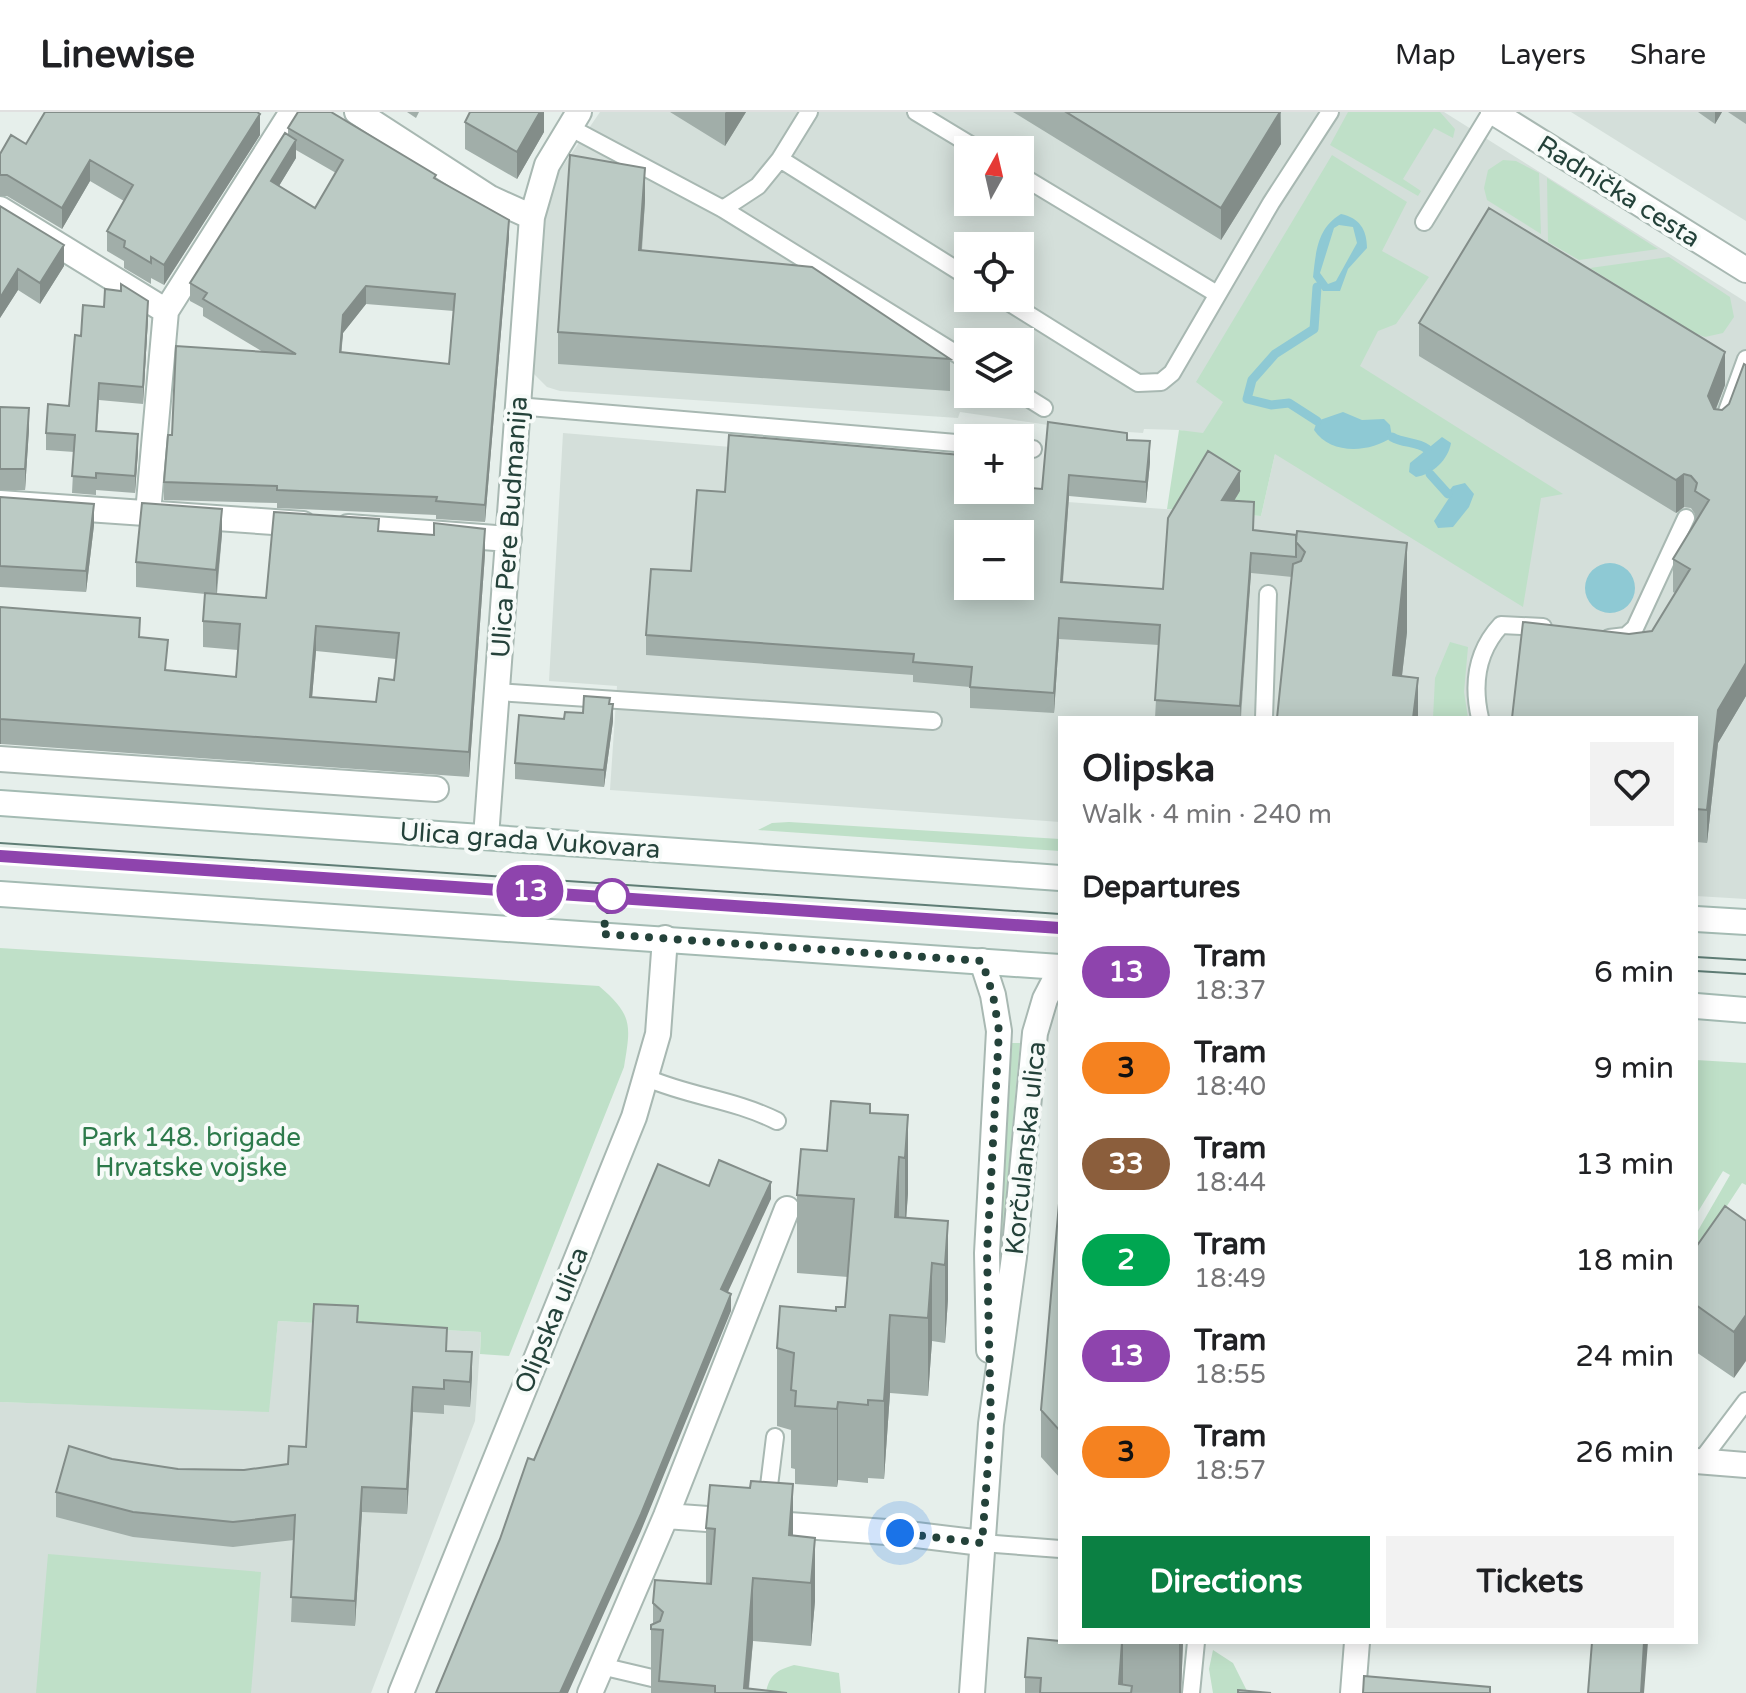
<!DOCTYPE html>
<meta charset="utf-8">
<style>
body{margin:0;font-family:"Varela Round",sans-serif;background:#f2f2f2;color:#202124;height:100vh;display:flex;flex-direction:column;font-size:30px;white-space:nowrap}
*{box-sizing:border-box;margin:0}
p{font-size:26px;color:#757577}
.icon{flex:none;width:44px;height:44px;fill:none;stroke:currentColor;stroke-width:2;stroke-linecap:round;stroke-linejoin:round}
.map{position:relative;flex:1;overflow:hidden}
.side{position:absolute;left:1058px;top:604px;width:640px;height:928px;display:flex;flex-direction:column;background:#fff;border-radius:0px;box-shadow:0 4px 20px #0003}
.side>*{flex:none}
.badge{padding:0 16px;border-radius:26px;font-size:28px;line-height:52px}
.needle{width:52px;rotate:8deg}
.buttons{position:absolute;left:954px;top:24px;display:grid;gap:16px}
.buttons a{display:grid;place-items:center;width:80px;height:80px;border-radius:0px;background:#fff;box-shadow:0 4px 20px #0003;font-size:40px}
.you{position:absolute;width:40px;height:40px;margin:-20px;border:6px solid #fff;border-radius:50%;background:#1a73e8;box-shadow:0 0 0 12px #1a73e833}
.map>.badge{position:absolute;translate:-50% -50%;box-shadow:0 0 0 4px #fff}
h2{padding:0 24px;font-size:30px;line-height:72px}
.round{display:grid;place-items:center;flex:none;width:84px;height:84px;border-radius:0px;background:#f2f2f2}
.summary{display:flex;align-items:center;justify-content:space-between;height:136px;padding:0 24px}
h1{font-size:38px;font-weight:700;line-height:60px}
.primary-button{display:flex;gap:16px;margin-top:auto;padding:16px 24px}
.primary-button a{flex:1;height:92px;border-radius:0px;background:#0b8043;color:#fff;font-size:32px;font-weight:700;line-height:92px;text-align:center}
.primary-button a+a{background:#f2f2f2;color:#202124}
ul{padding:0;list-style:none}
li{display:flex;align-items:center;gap:24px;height:96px;padding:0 24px}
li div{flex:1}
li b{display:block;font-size:30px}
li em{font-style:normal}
li .badge{min-width:88px;font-weight:700;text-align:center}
header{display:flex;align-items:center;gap:48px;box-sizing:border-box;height:112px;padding:0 40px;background:#fff;border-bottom:2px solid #e0e0e0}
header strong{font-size:38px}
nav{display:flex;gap:44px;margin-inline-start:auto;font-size:28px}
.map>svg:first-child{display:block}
.built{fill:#d4dfda;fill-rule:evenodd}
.green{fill:#bfe0c8}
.water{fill:#8ec9d4;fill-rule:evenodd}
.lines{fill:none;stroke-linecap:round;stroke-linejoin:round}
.stream{stroke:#8ec9d4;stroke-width:9}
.service-casing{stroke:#a8b8b2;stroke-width:20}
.minor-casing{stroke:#a8b8b2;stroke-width:28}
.tertiary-casing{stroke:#a8b8b2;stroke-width:28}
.secondary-casing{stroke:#a4bbb3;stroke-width:28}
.service{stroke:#fff;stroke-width:16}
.minor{stroke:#fff;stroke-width:24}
.tertiary{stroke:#fff;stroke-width:24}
.secondary{stroke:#fff;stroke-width:24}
.tram{stroke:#5f7d75;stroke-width:2}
.wall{fill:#a1aea9;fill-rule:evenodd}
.shaded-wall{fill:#838d89}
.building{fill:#bbcac4;stroke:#838d89;stroke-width:2;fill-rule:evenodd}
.line-casing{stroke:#fff;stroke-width:18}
.line{stroke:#8e44ad;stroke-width:12}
.walk{stroke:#24423a;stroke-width:8;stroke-dasharray:0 14.4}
.stop-dot{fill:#fff;stroke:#8e44ad;stroke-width:4}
.labels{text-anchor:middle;stroke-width:8;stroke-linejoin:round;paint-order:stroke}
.street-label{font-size:26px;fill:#24423a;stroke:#f7fbf9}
.park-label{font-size:26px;fill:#2d7a4b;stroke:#f7fbf9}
</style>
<header>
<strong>Linewise</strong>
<nav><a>Map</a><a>Layers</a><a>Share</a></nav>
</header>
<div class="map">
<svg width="1746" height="1581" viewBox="0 0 1746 1581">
<rect width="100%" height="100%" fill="#e6efeb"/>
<!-- built -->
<path class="built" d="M600,0H1444L1746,190V787L1696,784V606H1060V710L610,678L617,574L549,569L563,321L968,355V378H1020V360H1028L1026,387L1261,404L1275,342L1180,318L1144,317L1143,321L1069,316L960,300L958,306L560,279L547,275L533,261L532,252L542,122L550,73ZM968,38H1020V90H968ZM968,134H1020V186H968ZM968,230H1020V282H968ZM968,422H1020V474H968Z
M1571,0H1746V109L1667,60Z
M278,1209L481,1220L475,1309L371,1581H0V1290L268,1299Z"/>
<!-- green -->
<path class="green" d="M1348,0H1440L1455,17L1453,26L1434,16L1403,67L1421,79L1418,84L1330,33Z
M1332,43L1407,90L1382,139L1429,165L1396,212L1378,219L1360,254L1563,382L1541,386L1523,495L1275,342L1261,404L1167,397L1179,318L1203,321L1223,290L1196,270Z
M1503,48L1516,49L1539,61L1541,122L1487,88L1484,76L1488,58Z
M1547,66L1658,137L1579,148L1548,130Z
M1669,145L1730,185L1734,205L1723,221L1705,225L1692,220L1590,156Z
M1450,530L1468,535L1464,580L1468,606H1433L1435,566Z
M789,710L1060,727V739L758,718L772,711Z
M0,836L599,874C633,903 631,913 624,955L509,1244L480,1242L481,1220L278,1209L269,1300L0,1290Z
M1012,931H1020L1001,1140L997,1129Z
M1696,948L1746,951V1073L1742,1071L1696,1141V1122L1730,1063L1723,1059L1696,1103Z
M48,1442L261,1460L251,1581H36Z
M1213,1538L1233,1551L1248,1581H1213L1209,1557Z
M794,1553L839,1561L841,1581H766C769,1563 777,1558 794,1553Z"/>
<!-- water -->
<path class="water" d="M1341,102C1359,106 1367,117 1367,136L1348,157L1340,179H1323L1313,165C1316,140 1317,116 1341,102ZM1339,113L1353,115L1357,131L1336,169L1328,172L1320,161L1334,116Z
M1343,300L1362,308L1384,307L1390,313L1392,325C1370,341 1330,343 1314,318L1317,309Z
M1442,325L1451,331C1448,348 1433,362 1416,365L1409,360L1410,351Z
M1465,371L1474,382L1469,395L1453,415L1438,416L1434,409L1449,386L1448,380L1453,374Z
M1585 476a25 25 0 1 1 50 0a25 25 0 1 1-50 0Z"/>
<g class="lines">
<!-- stream -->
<path class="stream" d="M1317,309L1289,291L1271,293L1247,287L1252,268L1275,242L1314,217L1317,175
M1392,325C1404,332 1416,329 1427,337
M1430,362L1448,382"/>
<defs>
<path id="service" d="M916,0L979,38
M569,15L723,97L968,249
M780,47L968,165
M1020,63L1217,182
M723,97L758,74L780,47L809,0
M1424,110L1491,0
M1002,186L1138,271L1161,270L1172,261L1271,91L1330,0
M1020,281L1044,296
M517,294L968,332
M1722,313L1746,247
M1020,336L1033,337
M1609,526L1626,524L1635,516L1686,406
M498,580L933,609
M1264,606L1268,482
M1480,606C1472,571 1477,539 1501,513L1543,515
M647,966C691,985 733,987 777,1009
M1700,1350L1746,1289
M767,1390L775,1325
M982,1431L1060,1437
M601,1554L652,1566
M1191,1581L1196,1530"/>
<path id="minor" d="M357,0L490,86L532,105
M0,97L166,199
M0,391L303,412
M148,401L166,199L292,0
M348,415L509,427
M0,647L436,677
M486,725L532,105L547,53L579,0
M982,849L993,883L999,919L987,1141L989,1238
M1696,1349L1746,1353
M666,1404L900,1421L982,1431
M401,1581L634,1005L658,922L665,826
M590,1581L666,1404L787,1097
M972,1581L991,1312L1014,1145L1035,921L1045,887L1060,858
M1353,1581L1357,1530"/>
<path id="tertiary" d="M1493,0L1746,158"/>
<path id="secondary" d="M0,691L1060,766
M0,782L1060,855
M1696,807L1746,810
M1696,894L1746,898"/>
</defs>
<!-- service casing -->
<use href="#service" class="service-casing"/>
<!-- minor casing -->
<use href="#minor" class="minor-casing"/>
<!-- tertiary casing -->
<use href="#tertiary" class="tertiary-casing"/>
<!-- secondary casing -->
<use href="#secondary" class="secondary-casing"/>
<!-- service -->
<use href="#service" class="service"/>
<!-- minor -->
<use href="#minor" class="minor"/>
<!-- tertiary -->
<use href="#tertiary" class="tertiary"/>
<!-- secondary -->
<use href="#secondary" class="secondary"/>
<!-- tram -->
<path class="tram" d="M0,731L1060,802
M0,744L1060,816
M1696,845L1746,848
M1696,859L1746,862"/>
</g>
<!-- wall -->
<path class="wall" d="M407,0H419L416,6Z
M544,0V20L517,67L465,37V10Z
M670,0H746L725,34Z
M1013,0H1281V32L1221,128Z
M1698,0H1722L1715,12Z
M1728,0H1746V12Z
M288,16L436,68L509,125L485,410L436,407V403L277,396V391L164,388V370L172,323L263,240L203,204V196L190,189V171L288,23ZM296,38L336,61L315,96L279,74L296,46ZM366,192L454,199L449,252L341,240L343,221Z
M260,23L164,173L151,166V172L124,156V149L107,139V119L124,89L90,69L62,117L7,84H0V42L26,32Z
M645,89L642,138L950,247V279L558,252V220Z
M0,94L64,154L40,192L18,178L0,206Z
M148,206L143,292L99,288L97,320L138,339L135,381L96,378V383L72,381L74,340L46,338V321L69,294L81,224Z
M1419,211L1725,273L1716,297L1722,298L1729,292L1746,253V584L1718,631L1707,731L1696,730V606L1629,522L1652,519L1675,481L1673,480V447L1695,410V402L1691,396L1684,395L1676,401L1419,244Z
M0,295L29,317L25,378H0Z
M1127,328L1150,350L1146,391L1069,384L1063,470L1163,477L1240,379L1234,389L1254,418L1296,423L1407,520L1402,564L1418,606L1292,465L1251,461L1241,606H1155L1159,533L1059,527L1054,601L970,596V575L913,570V563L646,543V523L691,459L725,380L961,363L960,371L1042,377Z
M0,385L94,413L86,480L0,475Z
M379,419L485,442L469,665L1,632L0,495L140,525L167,558L236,565L238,538L203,535V509L205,482L136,475V450L222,422L217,482L266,486ZM316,539L396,547L394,568L376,590L312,585Z
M610,592L613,609L604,675L515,667V651L564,607Z
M870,1001L908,1003V1081L906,1106L948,1109V1187L945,1231L932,1229L928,1284L890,1281L884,1367L868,1366V1371L838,1368L837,1375L795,1372V1357L791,1356V1318L777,1314V1236L836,1199L845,1195L848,1165L797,1161V1083L827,1039Z
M1060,1080V1366L1041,1345V1298Z
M1746,1109L1734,1266L1696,1240V1135Z
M358,1210L447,1239L472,1265L470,1295L444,1293V1302L413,1300L407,1402L362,1400L355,1514L291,1510L294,1428L233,1435L133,1425L56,1405V1380L178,1357L244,1358L288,1352L306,1335Z
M706,1416L815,1426V1489L811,1534L753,1529L749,1577L787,1581H651V1517L653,1513V1491L706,1472Z
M1060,1530H1183L1181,1581H1025V1565Z"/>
<!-- shaded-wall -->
<path class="shaded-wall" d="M540,0H544V20L517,67V40Z
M726,0H746L725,34V1Z
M1280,0L1281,32L1221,128V96Z
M1715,0H1722L1715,12Z
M260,2V23L164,173V153Z
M296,28V46L271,87V69Z
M90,48V69L62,117V96Z
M645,56V89L639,171V138Z
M509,108V125L485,410V393Z
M64,133V154L40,192V171Z
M18,157V178L0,206V186Z
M366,174V192L343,221L340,258L343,203Z
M148,189V206L143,292V275Z
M1725,240V273L1708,317V284Z
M29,296V317L25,378V357Z
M138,322V339L135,381V364Z
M1150,329V350L1146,391V370Z
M1240,359V379L1222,408V388Z
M1684,362V395L1676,401V368Z
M1069,363V384L1061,491V470Z
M94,392V413L86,480V459Z
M222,397V422L216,483V458Z
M485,417V442L469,665V640Z
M1407,431V520L1397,606L1393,563Z
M1251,441V461L1240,606V594Z
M1059,506V527L1054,601V581Z
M316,514V539L310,610V585Z
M1746,551V584L1718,631L1707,731V698L1718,598Z
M1418,566V606H1413Z
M613,592V609L604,675V658Z
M0,607H1V632H0Z
M908,1003V1081L905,1124V1046Z
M899,1045V1123L895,1105Z
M771,1070V1087L721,1195V1177Z
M948,1109V1187L945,1231V1153Z
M932,1151V1229L928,1284V1206Z
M731,1182V1199L641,1419L568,1581H560Z
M890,1203V1281L884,1367V1289Z
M1746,1203V1249L1734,1266V1220Z
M472,1240V1265L470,1295V1270Z
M413,1275V1300L407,1402V1377Z
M838,1290V1368L837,1375V1297Z
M793,1372V1436L789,1423Z
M362,1375V1400L355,1514V1489Z
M815,1426V1489L811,1534V1471Z
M753,1466V1529L748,1581H744Z
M1122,1530H1123V1581L1119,1572Z
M1179,1530H1183L1181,1581H1179Z
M1644,1530H1648L1644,1581H1641Z"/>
<!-- building -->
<path class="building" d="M45,0H257L260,2L164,153L151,145V151L124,135L125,129L107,119L133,73L90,48L62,96L7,63H0V42L11,23L26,32Z
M298,0H331L436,63L434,66L509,108L485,393L436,389L437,385L277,378V374L164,370L168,323H172L176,234L296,242L203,187L207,181L190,171L285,21L296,28L271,69L315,96L343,48L288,16ZM366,174L455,182L449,252L340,240L343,203Z
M470,0H540L517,40L465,10Z
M1066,0H1280L1221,96Z
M570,43L645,56L639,138L812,155L950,247L558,220Z
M0,94L64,133L40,171L18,157L0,186Z
M1489,96L1725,240L1708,284L1714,297L1722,298L1729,292L1744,252L1746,253V551L1718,598L1707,698L1696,697V606H1512L1523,510L1629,522L1652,519L1690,457L1673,447L1709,388L1695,379L1697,371L1691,364L1684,362L1676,368L1419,211Z
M121,172L148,189L143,275L99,271L96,319L138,322L135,364L96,361V366L72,364L75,323L46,321L48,292L69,294L75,223L81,224L83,193L104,195L105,177L121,179Z
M0,295L29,296L25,357H0Z
M1048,310L1127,321V328L1150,329L1146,370L1069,363L1061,470L1163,477L1168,406L1208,339L1240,359L1222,388L1254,390L1253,418L1296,423V445L1251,441L1240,594L1155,588L1160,513L1059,506L1054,581L970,575L972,555L913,550L914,542L646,523L651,457L691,459L697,378L725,380L729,323L961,343L958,371L968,372V378H1020V375L1042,377ZM968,422H1020V474H968Z
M0,385L94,392L86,459L0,454Z
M142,391L222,397L216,458L136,450Z
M274,400L379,407L378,419L434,423V411L485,417L469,640L0,607V495L140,506L139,525L168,528L165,558L236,565L240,512L203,509L205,481L266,486ZM316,514L399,521L394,568L379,566L376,590L310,585Z
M1297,419L1407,431L1393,563L1418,566L1413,606H1277L1293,452L1301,449L1305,440L1296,430Z
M584,584L610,586L609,592H613L604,658L515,651L519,603L564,607L565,600L583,601Z
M831,989L870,992V1001L908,1003L905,1046L899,1045L895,1105L948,1109L945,1153L932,1151L928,1206L890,1203L884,1289L868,1288V1293L838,1290L837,1297L795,1294L796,1279L791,1278L794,1241L777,1236L780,1194L836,1199V1195H845L854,1087L797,1083L801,1037L827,1039Z
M719,1048L771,1070L721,1177L731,1182L641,1402L560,1581H436L500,1427L528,1346L534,1348L658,1052L709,1074Z
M1060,1080V1319L1041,1298Z
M1725,1094L1746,1109V1203L1734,1220L1696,1193V1135Z
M314,1192L358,1194L357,1210L447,1216L446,1239L472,1240L470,1270L444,1268V1277L413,1275L407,1377L362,1375L355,1489L291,1485L295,1403L233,1410L133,1400L56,1380L69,1334L112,1347L178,1357L244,1358L288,1352L289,1334L306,1335Z
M751,1369L793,1372L789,1423L815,1426L811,1471L753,1466L744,1576L787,1581H715V1574L659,1569L663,1518L651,1517V1513L660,1509L663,1500L653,1491L655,1468L711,1472L715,1417L706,1416L710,1373L750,1376Z
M1028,1526L1060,1529V1530H1122L1119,1572L1132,1574L1131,1581H1040L1041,1566L1025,1565Z
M1592,1530H1644L1641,1581H1588Z
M1364,1564L1490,1575V1581H1363Z
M1238,1578L1271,1581H1238Z"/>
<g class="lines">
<defs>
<path id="line" d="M0,744L1060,816"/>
</defs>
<!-- line casing -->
<use href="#line" class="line-casing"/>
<!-- line -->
<use href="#line" class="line"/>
<!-- walk -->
<path class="walk" d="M612,784L602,822L982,849L993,883L999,919L987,1141L991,1312L982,1431L900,1421"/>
</g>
<!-- markers -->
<circle class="stop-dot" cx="612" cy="784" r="16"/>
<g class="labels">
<!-- street labels -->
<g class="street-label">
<text transform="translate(1619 79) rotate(32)" y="9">Radnička cesta</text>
<text transform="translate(509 415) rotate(-86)" y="9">Ulica Pere Budmanija</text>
<text transform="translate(530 728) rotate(4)" y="9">Ulica grada Vukovara</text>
<text transform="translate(1025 1036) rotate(-84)" y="9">Korčulanska ulica</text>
<text transform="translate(551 1208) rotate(-68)" y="9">Olipska ulica</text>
</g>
<!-- park labels -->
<g class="park-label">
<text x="191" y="1034">Park 148. brigade<tspan x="191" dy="30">Hrvatske vojske</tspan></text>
</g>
</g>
</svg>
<div class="buttons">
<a><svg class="needle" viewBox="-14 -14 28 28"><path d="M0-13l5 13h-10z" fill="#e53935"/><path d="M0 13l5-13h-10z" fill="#757577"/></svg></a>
<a><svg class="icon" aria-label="locate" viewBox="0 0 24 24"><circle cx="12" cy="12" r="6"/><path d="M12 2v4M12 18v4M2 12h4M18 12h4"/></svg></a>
<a><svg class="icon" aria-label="layers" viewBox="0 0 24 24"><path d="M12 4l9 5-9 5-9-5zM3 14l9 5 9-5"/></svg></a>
<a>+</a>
<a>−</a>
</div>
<div class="you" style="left:900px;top:1421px"></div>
<b class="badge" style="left:530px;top:779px;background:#8e44ad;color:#fff">13</b>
<section class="side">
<div class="summary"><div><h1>Olipska</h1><p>Walk · 4 min · 240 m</p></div><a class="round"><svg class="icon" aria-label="heart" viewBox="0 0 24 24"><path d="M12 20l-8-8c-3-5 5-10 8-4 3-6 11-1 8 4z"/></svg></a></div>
<h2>Departures</h2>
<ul>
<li><span class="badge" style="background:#8e44ad;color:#fff">13</span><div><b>Tram</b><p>18:37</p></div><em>6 min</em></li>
<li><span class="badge" style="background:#f58220;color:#111">3</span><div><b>Tram</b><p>18:40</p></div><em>9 min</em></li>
<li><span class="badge" style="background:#8b5e3c;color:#fff">33</span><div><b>Tram</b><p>18:44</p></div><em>13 min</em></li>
<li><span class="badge" style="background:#00a651;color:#fff">2</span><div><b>Tram</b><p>18:49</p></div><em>18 min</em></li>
<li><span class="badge" style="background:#8e44ad;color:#fff">13</span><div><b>Tram</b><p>18:55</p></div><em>24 min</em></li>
<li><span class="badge" style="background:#f58220;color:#111">3</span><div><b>Tram</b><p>18:57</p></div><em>26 min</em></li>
</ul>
<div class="primary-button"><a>Directions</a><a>Tickets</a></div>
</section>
</div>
